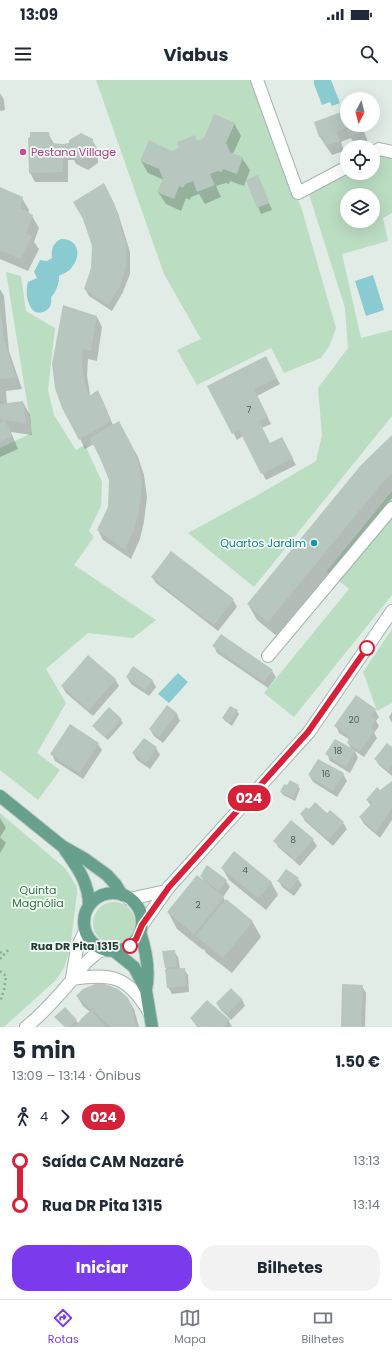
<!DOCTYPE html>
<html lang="pt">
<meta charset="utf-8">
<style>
body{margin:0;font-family:Poppins,sans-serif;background:#f2f2f3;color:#1f2937;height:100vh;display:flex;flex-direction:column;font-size:15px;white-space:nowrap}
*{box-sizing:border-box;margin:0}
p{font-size:13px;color:#747a83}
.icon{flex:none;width:22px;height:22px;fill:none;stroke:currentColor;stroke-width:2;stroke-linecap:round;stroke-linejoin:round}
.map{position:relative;height:947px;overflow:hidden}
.drawer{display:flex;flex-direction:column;background:#fff;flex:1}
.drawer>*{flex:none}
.badge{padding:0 8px;border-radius:13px;font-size:14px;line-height:26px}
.needle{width:26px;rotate:187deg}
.buttons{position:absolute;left:340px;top:12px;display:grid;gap:8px}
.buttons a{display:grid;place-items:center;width:40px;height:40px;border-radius:50%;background:#fff;box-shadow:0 4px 16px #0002;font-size:20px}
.map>.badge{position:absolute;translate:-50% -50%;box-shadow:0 0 0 2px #fff}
.legs{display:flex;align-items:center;gap:6px;height:44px;padding:0 12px;font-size:13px}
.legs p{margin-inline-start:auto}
.head{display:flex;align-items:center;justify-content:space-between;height:68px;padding:0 12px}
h1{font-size:22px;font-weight:700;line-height:30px}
.cta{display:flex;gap:8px;margin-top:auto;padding:8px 12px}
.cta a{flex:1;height:46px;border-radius:16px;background:#7c3aed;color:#fff;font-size:16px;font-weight:700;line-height:46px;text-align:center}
.cta a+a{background:#f2f2f3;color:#1f2937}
ul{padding:0 12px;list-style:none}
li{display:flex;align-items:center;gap:14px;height:44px;font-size:15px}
li i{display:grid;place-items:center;width:6px;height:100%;margin:0 5px;background:currentColor}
li i::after{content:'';width:10px;height:10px;margin:-5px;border:3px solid;border-radius:50%;background:#fff}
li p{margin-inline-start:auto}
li:first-child i{background:linear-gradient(#0000 50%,currentColor 0)}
li:last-child i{background:linear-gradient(currentColor 50%,#0000 0)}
.status{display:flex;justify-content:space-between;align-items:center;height:28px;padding:0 20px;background:#fff;direction:ltr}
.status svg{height:11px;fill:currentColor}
header{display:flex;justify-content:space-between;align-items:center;height:52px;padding:0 12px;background:#fff;font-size:18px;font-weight:700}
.tabs{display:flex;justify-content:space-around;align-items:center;height:56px;border-top:1px solid #e0e1e3;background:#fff;font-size:11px;color:#747a83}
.tabs a{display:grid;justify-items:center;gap:2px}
.tabs .selected{color:#7c3aed}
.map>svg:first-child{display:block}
.green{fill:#bbddc2;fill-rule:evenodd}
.water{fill:#8acbd1}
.shadow{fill:#0003}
.building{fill:#b7c7c0}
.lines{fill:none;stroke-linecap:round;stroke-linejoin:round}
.minor-casing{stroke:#a5b4ae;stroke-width:14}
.major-casing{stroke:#c1c9c6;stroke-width:14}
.path{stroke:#82b09e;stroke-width:2.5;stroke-dasharray:2 3;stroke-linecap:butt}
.minor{stroke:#fff;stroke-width:12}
.major{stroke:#67a18e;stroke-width:12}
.line-1-casing{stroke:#fff;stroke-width:9}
.line-1{stroke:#d62138;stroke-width:6}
.hotel-dot{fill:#d1479c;stroke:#f3f9f5;stroke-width:1.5}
.culture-dot{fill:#0f9aa8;stroke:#f3f9f5;stroke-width:1.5}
.stop-1-dot{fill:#fff;stroke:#d62138;stroke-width:2}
.labels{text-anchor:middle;stroke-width:3.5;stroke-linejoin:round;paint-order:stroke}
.number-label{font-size:9px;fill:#476057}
.hotel-label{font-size:11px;fill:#b23c85;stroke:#f3f9f5;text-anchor:start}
.culture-label{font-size:11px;fill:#0d838f;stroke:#f3f9f5;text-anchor:end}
.park-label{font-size:11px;fill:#2c7443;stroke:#f3f9f5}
.stop-label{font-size:11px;font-weight:bold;fill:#223d34;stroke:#f3f9f5;text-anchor:end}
</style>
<div class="status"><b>13:09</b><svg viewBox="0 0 49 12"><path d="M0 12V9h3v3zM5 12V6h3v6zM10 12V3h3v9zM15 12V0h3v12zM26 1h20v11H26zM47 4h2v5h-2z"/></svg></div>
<header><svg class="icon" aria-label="menu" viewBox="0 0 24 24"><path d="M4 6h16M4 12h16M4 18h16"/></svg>Viabus<svg class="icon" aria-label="search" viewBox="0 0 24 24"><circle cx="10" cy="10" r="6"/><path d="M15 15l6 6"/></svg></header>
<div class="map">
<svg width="392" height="947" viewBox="0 0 392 947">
<rect width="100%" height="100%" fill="#e2ece7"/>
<!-- green -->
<path class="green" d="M96,0H255L302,130L336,248L330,265L321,278L284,293L271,268L197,305L177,270L201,259L164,194Z
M381,74L392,77V133L383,138L388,161L342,174L361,258L392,250V336L254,507L188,453L258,415L316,381L322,355L318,308L348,268L345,228L309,114L347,93H373V79ZM347,115H373V141H347Z
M6,192L21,196L26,231L55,248L48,310L54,335L76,370L85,365L102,402L101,426L89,451L94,457L74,485L156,540L133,558L88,553L46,589L66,623L37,673L60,690L38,720L0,690V368L32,353Z
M392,411V515L294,637L264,613L349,509L327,491Z
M392,549V623L377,631L363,592Z
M0,733L66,789L77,807V813L70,869L64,888L56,900L4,947H0Z
M93 843a21 21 0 1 1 42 0a21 21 0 1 1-42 0Z"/>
<!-- water -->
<path class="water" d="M314,0H331L340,23L332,26L330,22L322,25L314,4Z
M61,159C78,158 82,175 72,187C69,192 64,193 59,196C60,202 55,214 51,217C53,227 46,235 35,232C27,226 25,212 28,202L37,198L34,192L40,180L47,181L52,178C51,169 53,163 61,159Z
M373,195L384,230L366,236L355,201Z
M178,593L188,602L169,623L158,614Z"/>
<!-- shadow -->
<path class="shadow" d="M0,13L4,20L5,30L0,31Z
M347,31V45H364L366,48L363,49L368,62L356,67L351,58L341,62L344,71L332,75L320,57L315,43Z
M234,43L241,56L233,74L242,78L250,90L244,106L230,101L229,104L226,103L216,106L221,117L205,124L199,114L191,117L190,120L186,118L181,131L166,124L158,112L164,100L148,93L141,81L172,72L197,62Z
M48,53L54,64H70L92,60L98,70V83L88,90L76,84L74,80H68V102H35L30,93Z
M258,96L272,130L261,134L258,127Z
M0,108L22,118L29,130L28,134L32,136L39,148L34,162L39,169L28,191L0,179Z
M107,111L118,133L130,172V194L123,212L112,231L89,216L85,209L92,188Z
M0,209L4,216L9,271L22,309L6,311L7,324L23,322L30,335L32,355L11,352L18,369L0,377Z
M97,237L102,247L97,281L88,279L87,295L90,315V316L98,312L103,321L113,345L124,352L138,377L144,395L147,417L144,442L140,459L131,479L103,460L98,450L109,427L110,400L94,364L85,369L56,308Z
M269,284L280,304L257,316L271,344L262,348L270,364H285L296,385L266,400L243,356L237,360L209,306Z
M392,356V418L278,557L257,540L248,524Z
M171,472L233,520L237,527L218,551L156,503L152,497Z
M214,566L272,591L276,597L268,608L217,573Z
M127,597L152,600L156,607L149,616L131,604Z
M115,599L119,606L93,636L66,613L62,606Z
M356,617L375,630L379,637L376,641L379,646L374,653L377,658L364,677L355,671L358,678L350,693L330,681L327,674L352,670L348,663L350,660L339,653L336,646Z
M167,627L177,634L180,641L163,663L154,656L150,649Z
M237,631L239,634L232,646L225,641L223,638Z
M392,632V643L389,637Z
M121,640L123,643L108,660L95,649Z
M144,659L156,668L160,675L150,689L137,680L133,673Z
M98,664L102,670L83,699L55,681L52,674Z
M392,669V696L379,685L375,679Z
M343,694L347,701L337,717L313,702L309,695Z
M392,702V740L380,758L364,744L360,737L371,726L367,720Z
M298,706L300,709L295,721L283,715L281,712Z
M301,734H327L343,743L347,749L333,766L305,741Z
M0,738L6,748L0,757L6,763L0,773Z
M313,760L317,766L300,786L278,767L275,761Z
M222,788L271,802L278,815L266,830L229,800Z
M201,796L226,801L230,807L223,817L225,821L252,841L261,857L232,893L206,873L204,869L203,870L177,849L168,832L205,803Z
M298,799L302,805L294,816L282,807L279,801Z
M174,871L178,877L180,889H184L188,895L189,912L172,914L168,907L167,890L166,888Z
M362,906L366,913L365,947H342Z
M231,909L242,919L245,926L231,940L221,930L217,924Z
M77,916L128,919L134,929L139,947H65L55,937L65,928L79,944L90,932L83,926Z
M191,938L229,941L232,947H197Z"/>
<!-- building -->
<path class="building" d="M347,30V45H361L363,52L349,57L346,48L336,52L340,61L325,66L322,56L319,57L314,42Z
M214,34L235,43L226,63L230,72L243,77L237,94L223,89L222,92L218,91L210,94L215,105L197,112L193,101L185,104L183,108L179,106L174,119L157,112L163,99L159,89L140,81L149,60L172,71L179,68L177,62L195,55L197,61L204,58Z
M30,52H49L51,63L63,64L69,63V60L81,53L93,59V73L82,80L69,74V71H63V92L29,93L28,58L30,57Z
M258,95L269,123L257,128L246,100Z
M104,103L115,125L126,165V186L120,206L108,225L84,209L91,188L92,166L83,139L73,122Z
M0,107L23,117L20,128L33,135L26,153L32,156L21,179L0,170Z
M63,225L97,236L91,271L83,269L82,284L85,304L89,316L98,310L111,341L79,360L62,328L55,308L52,284Z
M0,233H1L4,260L16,297L0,299Z
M266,276L277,298L254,309L268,337L259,341L270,363L282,357L293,378L261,394L239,350L232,354L207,306Z
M23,321L26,343L5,340L0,338V324Z
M5,340L12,356L0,362V343Z
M119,341L132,366L139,385L142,406L139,431L134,449L125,470L97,450L108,427L109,400L101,380L90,358Z
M392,355V394L382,403L268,542L247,524L361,385Z
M171,471L234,519L214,545L151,497Z
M221,554L273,590L264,602L212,566Z
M88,575L116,599L89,630L61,606Z
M133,586L153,600L145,610L126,597Z
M356,615L376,629L371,636L376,639L371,646L374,651L360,671L347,663L350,657L334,646Z
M167,625L177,633L159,657L149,649Z
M230,626L238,630L230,643L222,638Z
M109,627L122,639L105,657L92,646Z
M70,644L99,663L79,693L50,674Z
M144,658L157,667L146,683L132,673Z
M335,659L355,670L346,687L325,674Z
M387,663L392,667V685L388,690L374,679Z
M318,679L344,693L333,711L308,695Z
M290,700L299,705L293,718L280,712L284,704L287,705Z
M392,701V728L376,752L359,737L373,722L366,720L377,707L380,710Z
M315,722L327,733L330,730L344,742L328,760L300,734L306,727L309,729Z
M291,740L314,759L295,780L273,761Z
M234,771L272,802L258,818L221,788Z
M207,785L227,800L219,811L200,796Z
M286,789L299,798L290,810L277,801Z
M197,795L224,817L194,854L167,832Z
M226,819L253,841L223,878L196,856Z
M175,870L177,887L165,888L162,871Z
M185,888L186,906L167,908L165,889Z
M95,904H105L118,909L128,918L133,931L136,947H111L76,916L83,909Z
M342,904L363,905L361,947H341Z
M231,908L242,919L227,934L216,923Z
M207,920L230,940L223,947H199L190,938Z
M65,927L77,940L70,947H65L54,937Z
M91,930L105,947H75L82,938Z"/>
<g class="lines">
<defs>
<path id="minor" d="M257,0L298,113L347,87
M373,73L379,69L392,72
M268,576L392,428
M129,819L166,811
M142,845L169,807L309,652L392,531
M72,898L77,868L85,851
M72,899C112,893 128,896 149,932
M26,947C43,934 58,916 72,900C82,887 88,878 103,869"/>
<path id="major" d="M0,716L62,766L85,779L107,795L116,805L122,815
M65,770C78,788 89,803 89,826
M84 842a29 29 0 1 1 58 0a29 29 0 1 1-58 0Z
M140,852C146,870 150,891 146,910
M114,871L134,887L146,910L152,947"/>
</defs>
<!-- minor casing -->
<use href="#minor" class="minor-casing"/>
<!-- major casing -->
<use href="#major" class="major-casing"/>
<!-- path -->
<path class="path" d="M0,872L4,874
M0,879L9,869
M0,891L6,896L4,910L0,922"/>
<!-- minor -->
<use href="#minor" class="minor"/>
<!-- major -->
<use href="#major" class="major"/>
</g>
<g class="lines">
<defs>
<path id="line-1" d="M130,866L136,859L142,845L169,807L308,652L367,568"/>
</defs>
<!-- line-1 casing -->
<use href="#line-1" class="line-1-casing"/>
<!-- line-1 -->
<use href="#line-1" class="line-1"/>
</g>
<!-- markers -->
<circle class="hotel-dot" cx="23" cy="72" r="4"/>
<circle class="culture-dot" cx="314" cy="463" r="4"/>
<g class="stop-1-dot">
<circle cx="367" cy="568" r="7"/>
<circle cx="130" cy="866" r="7"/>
</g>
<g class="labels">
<!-- number labels -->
<g class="number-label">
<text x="249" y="333">7</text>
<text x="354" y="643">20</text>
<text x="338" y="674">18</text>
<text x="326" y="697">16</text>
<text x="293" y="763">8</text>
<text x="245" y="793">4</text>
<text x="198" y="828">2</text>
</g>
<!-- hotel labels -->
<g class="hotel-label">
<text x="31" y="76">Pestana Village</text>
</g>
<!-- culture labels -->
<g class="culture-label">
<text x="306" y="467">Quartos Jardim</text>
</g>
<!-- park labels -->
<g class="park-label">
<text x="38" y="814">Quinta<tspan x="38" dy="13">Magnólia</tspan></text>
</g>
<!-- stop labels -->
<g class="stop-label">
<text x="119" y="870">Rua DR Pita 1315</text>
</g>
</g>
</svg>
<div class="buttons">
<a><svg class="needle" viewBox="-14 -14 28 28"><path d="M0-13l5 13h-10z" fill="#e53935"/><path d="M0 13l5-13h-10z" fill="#747a83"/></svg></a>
<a><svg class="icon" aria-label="locate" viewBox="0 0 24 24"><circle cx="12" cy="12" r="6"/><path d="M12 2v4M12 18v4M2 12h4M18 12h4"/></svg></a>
<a><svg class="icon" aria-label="layers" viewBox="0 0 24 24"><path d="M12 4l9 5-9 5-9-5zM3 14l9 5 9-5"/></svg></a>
</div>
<b class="badge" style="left:249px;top:718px;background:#d62138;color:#fff">024</b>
</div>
<section class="drawer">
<div class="head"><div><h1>5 min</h1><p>13:09 – 13:14 · Ônibus</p></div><b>1.50 €</b></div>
<div class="legs"><svg class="icon" aria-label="walk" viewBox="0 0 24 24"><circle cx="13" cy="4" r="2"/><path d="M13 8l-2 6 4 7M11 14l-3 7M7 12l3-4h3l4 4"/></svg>4<svg class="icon" aria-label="forward" viewBox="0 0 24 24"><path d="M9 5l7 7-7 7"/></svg><b class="badge" style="background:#d62138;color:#fff">024</b></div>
<ul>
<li><i style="color:#d62138"></i><b>Saída CAM Nazaré</b><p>13:13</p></li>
<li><i style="color:#d62138"></i><b>Rua DR Pita 1315</b><p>13:14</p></li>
</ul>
<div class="cta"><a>Iniciar</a><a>Bilhetes</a></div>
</section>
<nav class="tabs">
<a class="selected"><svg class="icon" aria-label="directions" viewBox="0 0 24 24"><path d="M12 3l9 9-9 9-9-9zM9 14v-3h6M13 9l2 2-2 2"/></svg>Rotas</a>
<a><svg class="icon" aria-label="map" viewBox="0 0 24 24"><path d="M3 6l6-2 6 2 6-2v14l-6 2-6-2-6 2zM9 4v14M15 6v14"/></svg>Mapa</a>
<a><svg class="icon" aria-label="tickets" viewBox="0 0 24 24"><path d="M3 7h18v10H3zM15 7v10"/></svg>Bilhetes</a>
</nav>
